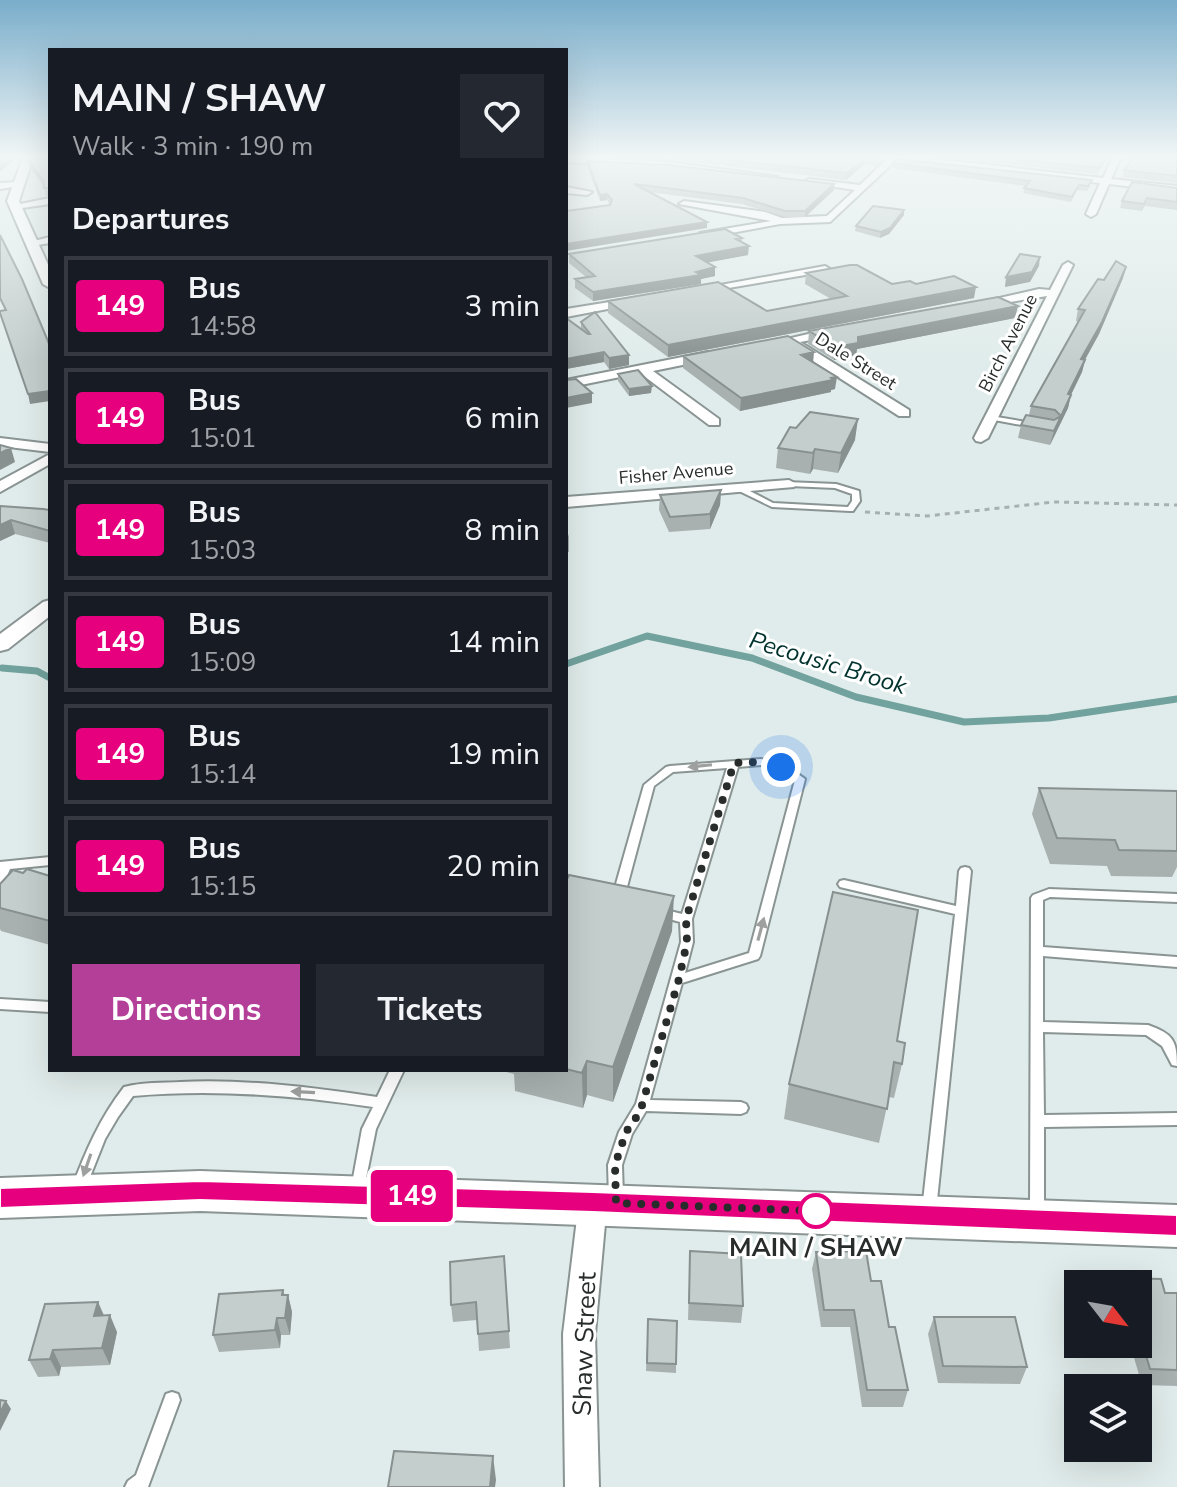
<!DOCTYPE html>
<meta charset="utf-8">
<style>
body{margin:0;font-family:"Nunito Sans",sans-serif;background:#242831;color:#f1f3f6;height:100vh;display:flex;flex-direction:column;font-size:30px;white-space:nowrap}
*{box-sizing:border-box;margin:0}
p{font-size:26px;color:#9ea1a6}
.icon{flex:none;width:44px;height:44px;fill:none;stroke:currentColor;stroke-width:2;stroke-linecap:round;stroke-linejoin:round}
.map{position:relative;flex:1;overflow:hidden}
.details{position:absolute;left:48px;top:48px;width:520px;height:1024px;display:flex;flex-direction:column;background:#171b24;border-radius:0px;box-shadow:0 8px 32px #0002}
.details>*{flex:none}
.badge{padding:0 16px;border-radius:6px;font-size:28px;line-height:52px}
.needle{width:52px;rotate:121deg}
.buttons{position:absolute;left:1064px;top:1270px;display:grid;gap:16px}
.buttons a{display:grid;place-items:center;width:88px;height:88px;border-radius:0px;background:#171b24;box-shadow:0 8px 32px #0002;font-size:40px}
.you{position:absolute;width:40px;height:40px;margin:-20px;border:6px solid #fff;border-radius:50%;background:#1a73e8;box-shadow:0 0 0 12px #1a73e833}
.map>.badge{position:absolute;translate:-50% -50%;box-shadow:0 0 0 4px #fff}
h2{padding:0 24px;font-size:30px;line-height:72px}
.round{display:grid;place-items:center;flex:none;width:84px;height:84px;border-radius:0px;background:#242831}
.summary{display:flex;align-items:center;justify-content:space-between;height:136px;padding:0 24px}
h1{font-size:38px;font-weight:700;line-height:60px}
.action{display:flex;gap:16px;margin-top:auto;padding:16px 24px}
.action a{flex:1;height:92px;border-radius:0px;background:#b33f99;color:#fff;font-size:32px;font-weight:700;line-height:92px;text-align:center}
.action a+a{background:#242831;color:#f1f3f6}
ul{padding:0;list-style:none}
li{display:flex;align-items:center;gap:24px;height:100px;margin:0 16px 12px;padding:0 8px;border:4px solid #363941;border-radius:0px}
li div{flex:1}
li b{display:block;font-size:30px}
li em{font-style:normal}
li .badge{min-width:88px;font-weight:700;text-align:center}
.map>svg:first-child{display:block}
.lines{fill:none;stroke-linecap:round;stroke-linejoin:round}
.stream{stroke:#72a29d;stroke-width:7}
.service-casing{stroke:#899493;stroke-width:4}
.minor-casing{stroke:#899493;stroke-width:4}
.tertiary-casing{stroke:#899493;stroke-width:4}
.primary-casing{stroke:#899493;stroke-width:4}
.path{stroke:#a6b0af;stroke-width:3;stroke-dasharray:5 5;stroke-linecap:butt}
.service{fill:#fff;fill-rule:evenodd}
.minor{fill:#fff;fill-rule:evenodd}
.tertiary{fill:#fff;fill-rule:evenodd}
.primary{fill:#fff;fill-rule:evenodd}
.wall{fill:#a8b1b0}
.shaded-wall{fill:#889090}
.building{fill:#c3cecd;stroke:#889090;stroke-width:2}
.oneway{fill:#9ea0a0}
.line{fill:#e6007e;stroke:#fff;stroke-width:2}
.walk{stroke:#282d2c;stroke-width:8;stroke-dasharray:0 14.4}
.stop-dot{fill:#fff;stroke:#e6007e;stroke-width:4}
.labels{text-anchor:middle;stroke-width:6;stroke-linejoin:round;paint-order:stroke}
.far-street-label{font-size:18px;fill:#282d2c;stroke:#fff}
.water-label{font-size:24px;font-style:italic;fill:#00322e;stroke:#fff}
.near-stop-label{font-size:26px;font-weight:bold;fill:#282d2c;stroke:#fff}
.near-street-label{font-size:26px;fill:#282d2c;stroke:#fff}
</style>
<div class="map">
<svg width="1177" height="1487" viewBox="0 0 1177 1487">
<rect width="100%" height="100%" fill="#e0eceb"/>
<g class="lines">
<!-- stream -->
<path class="stream" d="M566,664L647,636L752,658L856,697L964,722L1049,718L1177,699
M2,668L37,671L50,678"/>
<defs>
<path id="service" d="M991,416L1032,423L1035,425L1032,427L989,419V417Z
M786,482L836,484L859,491L860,501L853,511H850L772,507L733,488L734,486H740L773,503L848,507L852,501V494L835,488L789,486H786Z
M761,759L785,765L805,779L760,956L758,959L682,983L650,1100L741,1102L746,1104L748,1108L746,1112L741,1114L646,1111L632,1134L622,1165L623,1197L621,1201L616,1203L611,1201L609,1197L608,1165L619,1132L636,1104L681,942L680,922L658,916L656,913L658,910L662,909L682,914L727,768L673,772L654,786L624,898L622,901H614L612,898L644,785L666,767L670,766ZM761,765L777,769L795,780L749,953L685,973L693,942L692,919L738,767Z
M50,857V865L10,869L4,883L0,884V862Z
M965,867L969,868L971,871L936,1210L934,1215L929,1216L924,1215L922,1210L955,914L844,888L840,887L838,884L840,881L844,880L956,906L959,871L961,868Z
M1049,889L1177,894V902L1050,897L1043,900V947L1177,957V967L1043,956V1022L1148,1025C1173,1034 1177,1040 1177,1066L1172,1065L1162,1046L1146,1035L1043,1032L1044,1115L1177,1113V1125L1044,1127V1210L1042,1215L1037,1216L1032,1215L1030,1210L1031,898L1033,895Z
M0,999L50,1002V1012L0,1009Z
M390,1070H404L376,1129L363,1193L358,1195L353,1193L351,1189L362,1129L373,1107C293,1095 213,1089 133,1096L118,1117L105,1139L84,1192L79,1194L74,1192L72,1188C85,1152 100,1118 124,1087C142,1082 162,1083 180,1082C246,1079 312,1087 377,1097Z
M172,1392L178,1394L180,1400L148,1487H125L128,1481L136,1475L166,1394Z"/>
<path id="minor" d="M858,155H900L1103,178L1114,155H1122L1111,179L1177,186V192L1109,184L1096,214L1091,217L1086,214L1100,183L895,161L830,222L780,224L704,238L699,235L700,233L771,221L679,204L684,201L765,212L782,218L827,216L855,190L804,182L809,179L860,185L886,160Z
M566,156L668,162L778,177L773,180L668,168L566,162Z
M20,182V186L0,189V183Z
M566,187L592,192L587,195L566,193Z
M50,198V204L15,209L10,206Z
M50,237V243L31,246L26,243Z
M1068,262L1073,265L988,438L981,442L976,441L974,438L1047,296L979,307L973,304L1039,289L1050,290L1063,265Z
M825,266L830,269L829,271L699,293L693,290Z
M635,298L641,301L639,303L566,317V309Z
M834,328L840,332L838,335L800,342L909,410V416H899L788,345L767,349L761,345Z
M708,352L714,356L712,359L653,371L719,419V425H709L640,373L566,388V380Z
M0,438L50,444V452L0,446Z
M50,454V464L0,492V481Z
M789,480L796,484L794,487L566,507V497Z
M593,1189L603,1193L607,1202L595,1334L599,1487H565L563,1334L579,1202L583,1193Z"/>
<path id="tertiary" d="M24,155H34L19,201L50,269V288L43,284L7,201Z
M50,600V616L8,649L0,651V634L43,602Z"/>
<path id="primary" d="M200,1171L1177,1205V1247L200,1211L0,1218V1178Z"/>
</defs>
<!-- service casing -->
<use href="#service" class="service-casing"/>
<!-- minor casing -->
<use href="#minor" class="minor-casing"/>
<!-- tertiary casing -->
<use href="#tertiary" class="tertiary-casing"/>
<!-- primary casing -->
<use href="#primary" class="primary-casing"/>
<!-- path -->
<path class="path" d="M865,512L927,516L1054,502L1177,505"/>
<!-- service -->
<use href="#service" class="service"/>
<!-- minor -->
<use href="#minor" class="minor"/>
<!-- tertiary -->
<use href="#tertiary" class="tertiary"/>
<!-- primary -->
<use href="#primary" class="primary"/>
</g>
<!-- wall -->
<path class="wall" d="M50,155V201V196H46L44,186L32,171L30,163Z
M597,155H712L741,158L881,155L880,162L877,166L865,164L846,180L668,159Z
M924,155H1093L1092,157L1105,159L1103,165L1097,174Z
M1177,156V183L1123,177L1124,170Z
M587,161L834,184V190L805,217H785L742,204L649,192L707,228L610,205L607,200L600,201L587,166Z
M893,163L1091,185L1087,191L1077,190L1071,202L1023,193L1026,186L893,168Z
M1177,188V210L1145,206L1142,211L1120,208L1122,201Z
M904,215L889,234L880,238L855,231L856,226Z
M742,238V243L748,255L707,262L715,267V276L701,279V284L593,301L575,288V279L586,277L569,263V254Z
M1126,267L1123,278L1099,334L1085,360L1082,372L1071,395L1068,408L1050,445L1018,438L1021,425L1029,415L1031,406L1079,322L1076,321L1078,309L1104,280Z
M806,273L892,284H916L974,298L668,357L608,313V301L767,311L831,299L805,284Z
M566,318L581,330V322L629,355V365L609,369L604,362L566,369Z
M1015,318L857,349L856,355L834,360L808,344L809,331Z
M683,356L813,363L835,389L831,390V392L740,411L683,368Z
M618,374L651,393L629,396L618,381Z
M855,440L838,473L813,469L810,474L776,468L778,448Z
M721,490L720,505L710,529L669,532L659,510L660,495Z
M0,506L50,510V543L15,534L0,541Z
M566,527L569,537V552H566Z
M1039,788L1177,791V867L1172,877L1111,876L1107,866L1050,864L1032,814Z
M23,873L50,876V945L1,931L0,929V884Z
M566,881L672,931L613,1102L587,1095L583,1108L515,1091L514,1074L499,1070H566Z
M897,1041L902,1064L894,1098L889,1097L879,1143L784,1119L789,1084Z
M690,1251L743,1306L741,1323L688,1320Z
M816,1252L871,1281L889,1327L908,1390L903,1407H862L850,1327H821L812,1269Z
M504,1256L510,1348L479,1351L477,1320L453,1322L451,1305Z
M1123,1278L1165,1293H1177V1386L1142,1385L1130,1344H1138V1284H1120Z
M284,1295H288L292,1312L290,1335H281L280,1348L219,1352L213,1335Z
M98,1302L104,1315L117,1332L110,1365L61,1367L59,1376L38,1377L29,1360Z
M934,1317L1027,1367L1020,1384L938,1383L928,1334Z
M648,1319L676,1364V1373L646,1371Z"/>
<!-- shaded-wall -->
<path class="shaded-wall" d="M10,155H20L0,172V163Z
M866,158L865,164L846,180L847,173Z
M834,184V190L805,217V211Z
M607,194V200L600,201V195Z
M904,210V215L889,234L880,238L881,232Z
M707,222V228L566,251V244Z
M749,246L748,255L695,265L696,256Z
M1040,257L1039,266L1030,282L1005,287L1006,277Z
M715,267V276L701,279V284L593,301V292Z
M1126,267L1123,278L1099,334L1078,372L1081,359Z
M976,287L974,298L668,357V345Z
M1018,306L1015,318L857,349L856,355L834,360L836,347L858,337Z
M604,352V362L566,369V359Z
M814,352L813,364L801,355Z
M629,355V365L609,369V358Z
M1085,360L1082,372L1066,405L1071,395L1068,408L1050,445L1054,431L1066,407L1068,394Z
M837,377L835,389L831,390V392L740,411L741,398Z
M652,386L651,393L629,396V389Z
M50,391V401L30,404L28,394Z
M592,393V403L566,408V398Z
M858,419L855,440L838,473L841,453Z
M11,448L15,462L0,470V453Z
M815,449L813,469L810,474L813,453Z
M721,490L720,505L710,529V514Z
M11,520L15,534L0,541V525Z
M674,896L672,931L613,1102V1067Z
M587,1061V1095L583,1108L582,1073Z
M283,1290L287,1304L288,1295L292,1312L290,1335L285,1318L282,1295Z
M98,1302L105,1319L94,1316Z
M110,1315L117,1332L110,1365L102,1348Z
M277,1318L281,1335L280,1348L275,1330Z
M53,1350L61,1367L59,1376L50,1359Z
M6,1401L11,1409L0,1431V1413Z
M493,1456L496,1480L495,1487H490Z"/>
<!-- building -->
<path class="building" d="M0,155H10L0,163Z
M33,155H50V188H44L43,180L30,163Z
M687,155H712L741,158L746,155H881L877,159L866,158L847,173Z
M982,155H1090L1089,157L1105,159L1099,168Z
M1135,155H1173L1177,156V176L1124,170Z
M897,159L1092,180L1088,186L1079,185L1072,197L1024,188L1030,181L893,163Z
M587,161L668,165L834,184L805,211H785L743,198L634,184L707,222L566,244V211L610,205L612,200L607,194L600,195Z
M1132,182L1177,188V202L1147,198L1144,204L1122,201Z
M873,206L904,210L890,228L881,232L856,226Z
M725,229L742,238L736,239L749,246L696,256L715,267L696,272L701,275L593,292L575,279L595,276L569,254Z
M0,235L22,279L50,346V391L28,394L0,313V311L6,310L0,298Z
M1020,254L1040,257L1032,272L1006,277Z
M1116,261L1126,267L1102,322L1081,359L1085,360L1068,394L1071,395L1054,431L1021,425L1026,415L1054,420L1061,416L1055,410L1031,406L1085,310L1078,309L1098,279L1104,280Z
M850,265H857L892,284L910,281L916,284L954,276L976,287L668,345L608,301L718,282L767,311L847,296L806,273Z
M998,297L1018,306L858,337V343L836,347L809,331Z
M595,312L629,355L609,358L604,352L566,359V318L588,334H590L581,322Z
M788,336L814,352L801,355L837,377L831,378L833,380L741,398L683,356Z
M638,370L652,386L629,389L618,374Z
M576,379L592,393L566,398V380Z
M810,412L858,419L841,453L815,449L813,453L778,448L790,427L796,428Z
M0,445L11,448L0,453Z
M721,490L710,514L670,517L660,495Z
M0,506L43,509L50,510V531L11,520L0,525Z
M1039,788L1177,791V851L1119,850L1115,840L1057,838Z
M27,869L50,876V921L0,908V884L13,870L23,873Z
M569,875L674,896L613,1067L587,1061L582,1073L566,1069V881Z
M833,892L918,910L897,1041L905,1043L902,1064L894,1062L887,1109L789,1084Z
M690,1251L741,1254L743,1306L689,1303Z
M866,1251L871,1281H881L889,1327H895L908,1390H867L854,1310H824L816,1252Z
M504,1256L509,1331L478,1334L476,1302L451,1305L450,1262Z
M1123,1278L1161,1279L1165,1293H1177V1370L1150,1369L1138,1328V1284H1125Z
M283,1290L282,1295H288L285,1318H277L275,1330L213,1335L219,1294Z
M98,1302L94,1316L110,1315L102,1348L53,1350L50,1359L29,1360L45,1304Z
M934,1317H1015L1027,1367L943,1366Z
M648,1319L677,1321L676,1364L647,1363Z
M0,1400L6,1401L0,1413Z
M394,1451L493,1456L490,1487H388Z"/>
<!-- one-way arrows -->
<defs><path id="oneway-solid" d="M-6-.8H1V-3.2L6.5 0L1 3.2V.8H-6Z" transform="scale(2)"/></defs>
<g class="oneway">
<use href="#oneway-solid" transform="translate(700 766) rotate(174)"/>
<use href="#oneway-solid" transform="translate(761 929) rotate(-75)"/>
<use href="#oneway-solid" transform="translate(303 1092) rotate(-177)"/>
<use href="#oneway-solid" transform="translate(87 1165) rotate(109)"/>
</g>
<!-- sky -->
<linearGradient id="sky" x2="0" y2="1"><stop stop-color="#79adca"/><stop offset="0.43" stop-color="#f1f6f6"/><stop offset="1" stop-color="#f1f6f6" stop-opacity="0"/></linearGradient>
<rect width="1177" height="363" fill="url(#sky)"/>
<!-- line -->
<path class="line" d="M200,1181L593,1192L1177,1215V1236L593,1212L200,1200L0,1208V1188Z"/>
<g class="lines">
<!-- walk -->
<path class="walk" d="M781,767L761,762L734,763L686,919L687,942L679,979L640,1112L626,1132L615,1165L616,1203L816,1211"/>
</g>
<!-- markers -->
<circle class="stop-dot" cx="816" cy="1211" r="16"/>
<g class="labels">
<!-- far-street labels -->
<g class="far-street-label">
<text transform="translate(1008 343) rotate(-63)" y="6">Birch Avenue</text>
<text transform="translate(856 361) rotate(32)" y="6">Dale Street</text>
<text transform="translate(676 473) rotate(-5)" y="6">Fisher Avenue</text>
</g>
<!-- water labels -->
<g class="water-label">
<text transform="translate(828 663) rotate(17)" y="8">Pecousic Brook</text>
</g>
<!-- near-stop labels -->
<g class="near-stop-label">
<text x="816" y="1256">MAIN / SHAW</text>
</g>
<!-- near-street labels -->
<g class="near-street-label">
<text transform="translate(584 1344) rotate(-88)" y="9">Shaw Street</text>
</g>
</g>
</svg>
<div class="buttons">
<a><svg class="needle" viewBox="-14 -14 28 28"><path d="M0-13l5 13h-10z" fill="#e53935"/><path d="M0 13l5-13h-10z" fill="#9ea1a6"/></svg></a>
<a><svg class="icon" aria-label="layers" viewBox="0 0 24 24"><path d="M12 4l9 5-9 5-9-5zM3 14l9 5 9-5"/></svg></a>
</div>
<div class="you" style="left:781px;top:767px"></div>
<b class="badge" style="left:412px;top:1196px;background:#e6007e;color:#fff">149</b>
<section class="details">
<div class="summary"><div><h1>MAIN / SHAW</h1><p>Walk · 3 min · 190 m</p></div><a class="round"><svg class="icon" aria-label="heart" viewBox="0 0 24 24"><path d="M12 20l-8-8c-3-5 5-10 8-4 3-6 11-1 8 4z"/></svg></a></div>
<h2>Departures</h2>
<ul>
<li><span class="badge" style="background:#e6007e;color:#fff">149</span><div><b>Bus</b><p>14:58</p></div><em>3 min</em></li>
<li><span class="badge" style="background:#e6007e;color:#fff">149</span><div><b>Bus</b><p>15:01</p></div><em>6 min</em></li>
<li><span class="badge" style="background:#e6007e;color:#fff">149</span><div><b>Bus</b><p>15:03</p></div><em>8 min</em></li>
<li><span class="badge" style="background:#e6007e;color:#fff">149</span><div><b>Bus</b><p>15:09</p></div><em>14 min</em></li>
<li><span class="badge" style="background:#e6007e;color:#fff">149</span><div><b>Bus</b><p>15:14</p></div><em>19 min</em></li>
<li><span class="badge" style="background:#e6007e;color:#fff">149</span><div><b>Bus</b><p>15:15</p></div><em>20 min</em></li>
</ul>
<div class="action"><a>Directions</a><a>Tickets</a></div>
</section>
</div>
